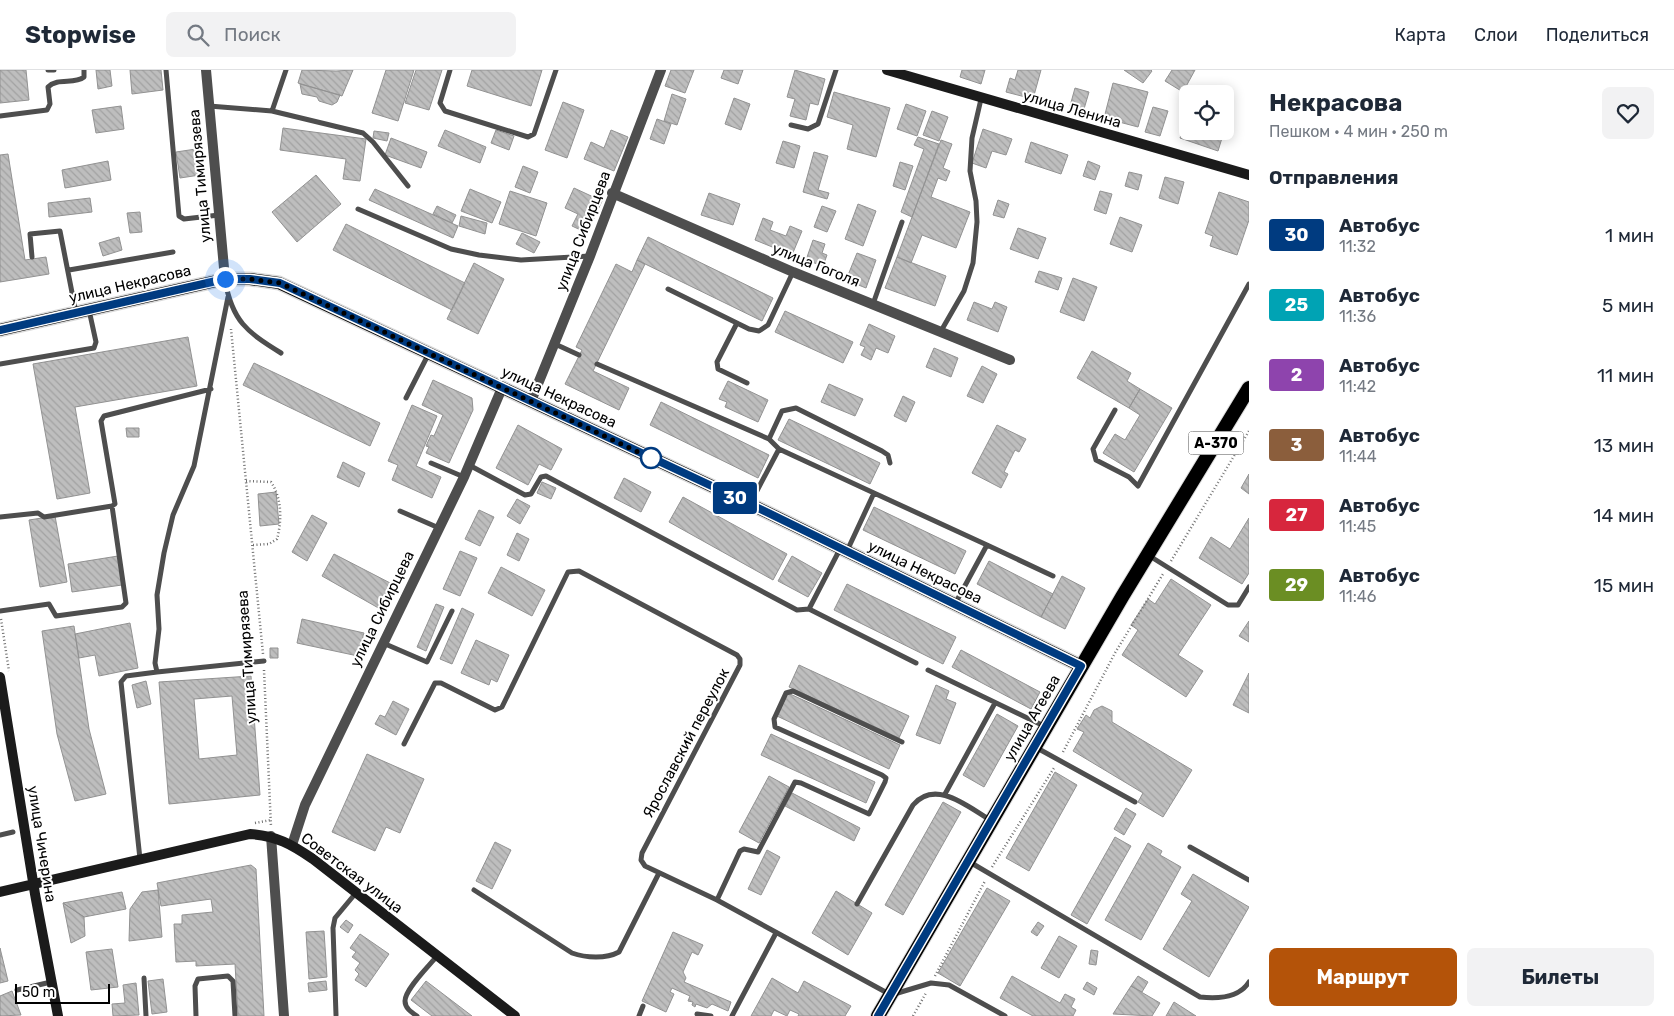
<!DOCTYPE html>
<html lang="ru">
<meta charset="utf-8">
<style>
body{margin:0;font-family:Rubik,sans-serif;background:#f2f2f3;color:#1f2937;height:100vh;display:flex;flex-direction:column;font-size:19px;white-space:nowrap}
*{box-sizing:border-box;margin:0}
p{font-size:16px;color:#747a83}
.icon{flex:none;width:28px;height:28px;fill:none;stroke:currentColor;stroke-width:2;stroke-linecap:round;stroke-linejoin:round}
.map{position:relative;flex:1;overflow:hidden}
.details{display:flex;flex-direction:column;background:#fff;width:425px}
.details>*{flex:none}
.badge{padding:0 10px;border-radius:4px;font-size:18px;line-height:32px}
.controls{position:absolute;left:1179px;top:15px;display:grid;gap:10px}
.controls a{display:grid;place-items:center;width:55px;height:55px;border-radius:8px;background:#fff;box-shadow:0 2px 12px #0003;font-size:25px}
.scale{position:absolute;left:15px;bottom:12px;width:95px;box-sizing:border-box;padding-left:5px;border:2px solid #000;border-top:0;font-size:14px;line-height:18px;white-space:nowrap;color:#000;-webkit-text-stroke:4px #fff;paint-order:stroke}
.you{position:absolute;width:25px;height:25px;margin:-12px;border:4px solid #fff;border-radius:50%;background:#1a73e8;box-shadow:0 0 0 8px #1a73e833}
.map>.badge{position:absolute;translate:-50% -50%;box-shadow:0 0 0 2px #fff}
h2{padding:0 20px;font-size:19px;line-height:45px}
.round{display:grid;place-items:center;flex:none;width:52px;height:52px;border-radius:8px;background:#f2f2f3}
.headline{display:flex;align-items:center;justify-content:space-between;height:85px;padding:0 20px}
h1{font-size:24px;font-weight:700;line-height:38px}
.cta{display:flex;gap:10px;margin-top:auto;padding:10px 20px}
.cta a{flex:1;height:58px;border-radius:8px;background:#b45309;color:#fff;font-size:20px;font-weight:700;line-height:58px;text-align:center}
.cta a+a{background:#f2f2f3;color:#1f2937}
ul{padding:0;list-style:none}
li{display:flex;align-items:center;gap:15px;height:70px;padding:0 20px}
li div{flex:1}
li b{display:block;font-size:19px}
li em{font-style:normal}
li .badge{min-width:55px;font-weight:700;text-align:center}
header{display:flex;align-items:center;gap:30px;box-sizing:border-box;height:70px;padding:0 25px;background:#fff;border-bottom:1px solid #e0e1e3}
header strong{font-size:24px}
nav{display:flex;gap:28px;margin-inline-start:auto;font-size:18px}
.search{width:350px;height:45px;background:#f2f2f3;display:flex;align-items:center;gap:12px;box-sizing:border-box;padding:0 18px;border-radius:8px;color:#747a83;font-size:19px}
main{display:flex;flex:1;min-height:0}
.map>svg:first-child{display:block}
.building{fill:url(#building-back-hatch);stroke:#929292;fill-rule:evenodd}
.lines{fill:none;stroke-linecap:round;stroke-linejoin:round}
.primary-casing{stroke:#dbdbdb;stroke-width:15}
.trunk-casing{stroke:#dbdbdb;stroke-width:16}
.path{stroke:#707070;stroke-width:2.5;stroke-dasharray:1 2.5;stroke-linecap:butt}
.service{stroke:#4e4e4e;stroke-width:5}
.minor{stroke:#4e4e4e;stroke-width:10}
.tertiary{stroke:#4e4e4e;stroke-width:10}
.secondary{stroke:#1b1b1b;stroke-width:10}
.primary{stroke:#000;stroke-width:12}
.trunk{stroke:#000;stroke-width:14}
.line-casing{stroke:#fff;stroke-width:11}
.line{stroke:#003b80;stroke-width:8}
.walk{stroke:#000;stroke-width:5;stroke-dasharray:0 9}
.stop-dot{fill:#fff;stroke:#003b80;stroke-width:2.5}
.labels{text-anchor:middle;stroke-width:4;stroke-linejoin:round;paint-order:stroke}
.shield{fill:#fff;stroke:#4c4c4c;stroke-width:1}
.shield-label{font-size:14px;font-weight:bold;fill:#000}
.street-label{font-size:15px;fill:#000;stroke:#fff}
</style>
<header>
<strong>Stopwise</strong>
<div class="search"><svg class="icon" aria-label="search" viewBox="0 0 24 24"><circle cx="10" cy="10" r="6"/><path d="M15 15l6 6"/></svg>Поиск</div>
<nav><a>Карта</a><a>Слои</a><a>Поделиться</a></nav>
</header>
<main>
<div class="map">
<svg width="1249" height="946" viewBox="0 0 1249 946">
<defs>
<pattern id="building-back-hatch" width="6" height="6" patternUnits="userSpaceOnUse" patternTransform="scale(1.25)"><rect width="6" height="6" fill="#bebebe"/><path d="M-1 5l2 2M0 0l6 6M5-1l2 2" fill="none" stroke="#a2a2a2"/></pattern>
</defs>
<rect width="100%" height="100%" fill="#fff"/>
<!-- building -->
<path class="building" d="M0,0H26L29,30L0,33Z
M96,0H110L112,16L98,19Z
M130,0H161L163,20L132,24Z
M302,0L336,1L353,0L342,26L298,13Z
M386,0H414L398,51L372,43Z
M416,0H442L429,40L405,33Z
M472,0H542L531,36L467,16Z
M671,0H694L685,23L665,16Z
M724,0H743L738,14L721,8Z
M795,0L825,9L818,35L810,33L806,50L790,46L795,29L787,27Z
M962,0H985L981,14L960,7Z
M1018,0H1041L1033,29L1006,22L1010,8L1015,10Z
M1124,0H1151L1152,1L1143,13Z
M1172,0H1195L1183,22L1165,11Z
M1113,13L1148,22L1138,57L1104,48Z
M300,14L340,25L337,32L332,35L319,31L317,27L302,24Z
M1075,18L1089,22L1084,39L1070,36Z
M834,22L890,38L876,87L847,79L853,55L827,47Z
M672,24L686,29L677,55L664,51Z
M734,28L750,34L741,60L725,54Z
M563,32L584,40L567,88L545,80Z
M906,34L926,41L917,66L897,59Z
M121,36L124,59L96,63L92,40Z
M1153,37L1168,41L1160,66L1145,62Z
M932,41L948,47L939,71L923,65Z
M1188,46V61H1210L1209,63L1222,68L1218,81L1180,68Z
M657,49L671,54L664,74L650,69Z
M283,58L366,69L360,111L343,109L346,89L280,80Z
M983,59L1012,69L1006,85L992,81L986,98L972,93Z
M445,60L486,77L480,93L438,76Z
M496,60L514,66L509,80L491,73Z
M611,60L628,67L614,101L584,89L591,72L604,78Z
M374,61L389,63L387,71L373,68Z
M918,67L939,74L912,147L901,142L924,79L914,75Z
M391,68L427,82L421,98L385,85Z
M941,70L952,74L943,98L950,101L946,111L938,108L931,127L970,142L956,178L922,165L911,193L897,187Z
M783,71L800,76L794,98L776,93Z
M1031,72L1068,85L1061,104L1025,92Z
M196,79L200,105L180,108L176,82Z
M814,82L828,86L818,120L829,123L827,129L803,122Z
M8,84L25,190L46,187L49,204L0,212V85Z
M108,91L111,110L65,118L62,100Z
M1088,91L1100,96L1095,110L1083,106Z
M900,92L913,96L905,120L893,116Z
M523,96L538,102L530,123L515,117Z
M1129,102L1142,105L1138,120L1125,116Z
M316,105L341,134L297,172L272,142Z
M1165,107L1184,112L1178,134L1159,128Z
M574,118L602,131L587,163L572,156L578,144L565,138Z
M375,119L458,156L453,168L369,130Z
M470,119L501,132L492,153L461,141Z
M510,121L547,133L536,166L499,154Z
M1100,121L1112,124L1106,144L1094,140Z
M1219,122L1249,132V150L1237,185L1210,176L1213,166L1205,163Z
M709,123L740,134L733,155L701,145Z
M90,128L92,142L49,147L48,133Z
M998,130L1009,134L1004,148L993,145Z
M858,134L876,141L863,176L845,169Z
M437,136L456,145L452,153L433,144Z
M822,136L836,141L827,162L814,157Z
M140,142L142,162L130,163L127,143Z
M461,146L487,153L485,164L459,156Z
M1120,147L1142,155L1132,182L1110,174Z
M763,148L773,152L770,160L786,166L790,156L802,161L792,185L755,170Z
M346,154L465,213L452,240L333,180Z
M1018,158L1046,168L1038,189L1010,179Z
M522,163L540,172L534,183L516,174Z
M119,167L122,180L103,186L99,173Z
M648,167L773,228L762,251L637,190Z
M813,170L825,174L822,183L827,185L823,196L806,190Z
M857,183L876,190L866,218L846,210Z
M897,187L946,206L935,236L885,218Z
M637,190L645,194L593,301L629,318L619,340L565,314L582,280L576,277L616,194L632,202Z
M474,193L504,209L478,264L447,249Z
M1039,201L1062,208L1058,220L1035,212Z
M1073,208L1097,217L1084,251L1060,242Z
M974,232L992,239L995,232L1007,237L998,262L967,250Z
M785,241L853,272L843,293L775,262Z
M869,254L895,266L888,283L876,278L871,290L861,285L865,277L860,275Z
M188,267L197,316L75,337L90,423L57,429L33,294Z
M934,278L958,288L951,307L926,297Z
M1092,281L1131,303L1127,311L1140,319L1129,338L1077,308Z
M254,293L380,353L370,376L243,315Z
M982,296L997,304L983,333L967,326Z
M433,310L472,328L473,340L449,393L426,383L429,377L426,376L431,365L434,366L443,345L422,335Z
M728,311L768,330L758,352L725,337L727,332L719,329Z
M829,314L863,329L855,346L821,332Z
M1140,319L1172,338L1134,402L1103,383L1115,364L1125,370L1140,345L1129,338Z
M903,326L915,332L906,352L894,346Z
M661,332L769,385L758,408L650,355Z
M412,335L437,346L416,396L441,407L432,428L392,410L398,395L388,391Z
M789,349L880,393L870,414L778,370Z
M518,355L562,379L551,400L539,394L528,415L496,398Z
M997,355L1026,369L1019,382L1015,380L1004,402L1008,404L1001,418L972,403Z
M126,358H139V367H127Z
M343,392L365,403L359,417L337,407Z
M1249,404V424L1241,418Z
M624,408L651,422L641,442L614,428Z
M542,412L556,418L551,429L537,423Z
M276,422L279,454L260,456L258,424Z
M683,427L787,484L773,510L669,452Z
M517,429L530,436L520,454L507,446Z
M874,437L966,481L955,504L863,460Z
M479,440L494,447L480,476L465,469Z
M312,445L327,453L307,491L292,482Z
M55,446L67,512L40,517L29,450Z
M1249,448V503L1242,514L1199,488L1211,467L1230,479Z
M517,463L529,469L519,491L507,485Z
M460,481L477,488L460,526L443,519Z
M334,484L396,516L382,540L322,506Z
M118,486L122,515L72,522L68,494Z
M792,486L822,503L808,527L778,511Z
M989,491L1053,524L1041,547L977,514Z
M501,497L545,520L532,546L488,523Z
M1062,506L1085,518L1065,559L1041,547Z
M1171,509L1211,535L1178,585L1203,601L1186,627L1122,585L1138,560L1131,555L1148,529L1155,534Z
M847,514L956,567L943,594L834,540Z
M436,534L444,537L426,581L417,577Z
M462,538L474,544L452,594L440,589Z
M302,549L364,563L358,586L297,573Z
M1249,551V572L1239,566Z
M130,553L138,598L99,606L95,585L79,588L75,564Z
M74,556L89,659L106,724L75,731L57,664L42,561Z
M476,570L509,585L497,612L491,609L489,615L461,603Z
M270,578H278V588H270Z
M961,580L1040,622L1031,639L952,597Z
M799,595L909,646L899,668L789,617Z
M1249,603V643L1233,635Z
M251,606L260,725L169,734L159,612ZM232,626L237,685L199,689L194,629Z
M146,611L151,634L137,638L132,615Z
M936,615L949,621L946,629L956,633L940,674L916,665Z
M788,623L900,675L889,699L777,646Z
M393,631L409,639L396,665L375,654L380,645L385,647Z
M1102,636L1112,641V652L1192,700L1163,747L1138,732L1143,723L1073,681L1084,662L1077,659L1086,645L1090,648L1094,640Z
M997,644L1018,656L984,717L963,705Z
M771,664L875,712L866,733L761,685Z
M367,684L424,709L400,763L386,757L375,781L332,762Z
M1055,702L1077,715L1029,801L1006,788Z
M769,706L789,717L759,773L739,762Z
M792,723L860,758L854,771L785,736Z
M943,732L961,742L903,845L885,835Z
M1126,738L1136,744L1124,765L1114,759Z
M1115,767L1131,776L1087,854L1071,845Z
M495,772L511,780L492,819L476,811Z
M1148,773L1162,781L1160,785L1181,797L1141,870L1105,850Z
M767,780L780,787L761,825L748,819Z
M251,795L256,799L264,946H238L235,894L196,896V891L176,892L174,854H182V845L213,842L211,829L161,836L157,813Z
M1193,804L1249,837L1209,907L1163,879L1192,831L1181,824Z
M987,818L1010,831L960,916L938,903Z
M158,820L162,867L129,871L130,839L142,822Z
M836,821L872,843L848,885L812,863Z
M122,822L126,839L84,847L63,833Z
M63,833L84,847L85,866L71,873Z
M346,850L353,855L348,863L340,857Z
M1038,852L1044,856L1037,866L1031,862Z
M324,861L327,907L309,909L306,862Z
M673,862L703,875L698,885L692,882L683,902L686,908L684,912L731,932L728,941L712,934L707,938L696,934L695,937L692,935L693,932L688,931L690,926L672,918L670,922L674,924L666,942L642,931Z
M360,864L389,884L366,917L355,910L359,904L355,900L360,893L352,887L356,882L350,878Z
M1059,866L1077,876L1059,908L1041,898Z
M0,878L8,911L0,913Z
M112,879L118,917L91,920L86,882Z
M1091,880L1098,881L1096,895L1089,894Z
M1012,906L1060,933L1065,924L1075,929L1071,937L1076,940L1073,946H1033L1000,928Z
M1138,906L1148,912L1142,922L1131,916Z
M772,908L798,923L804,911L851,936L845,946H798L799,944L790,940L787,946L774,940L771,946H751Z
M163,909L167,942L152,944L148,911Z
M326,911L327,920L309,922L308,913Z
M426,911L472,946H432L411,930Z
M1087,912L1097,918L1094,925L1083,919Z
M136,913L139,945L113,946L112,934L125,933L123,915Z
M1131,916L1160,933L1152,946L1113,944Z
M12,921L21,945L0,946V926Z
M1174,932L1196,946H1166Z"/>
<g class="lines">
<defs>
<path id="primary" d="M0,260L225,209H250L279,213L750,434L1081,596"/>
<path id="trunk" d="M878,946L1122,527L1249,318"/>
</defs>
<!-- primary casing -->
<use href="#primary" class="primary-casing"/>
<!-- trunk casing -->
<use href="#trunk" class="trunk-casing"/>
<!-- path -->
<path class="path" d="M231,259L263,584
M246,411L271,412C282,428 282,451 277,469L269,474L253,475
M1171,491L1249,361
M1,549L9,601
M264,600L271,757
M1063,682L1115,583L1163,504
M255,753L271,750
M992,797L1054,698
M935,906L985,811
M913,946L926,923"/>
<!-- service -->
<path class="service" d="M48,0H54
M166,0L179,146L184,149L219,145
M450,0L440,33L445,41L528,67L534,64L556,0
M209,36L272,41L363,63L373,72L408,116
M272,41L286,0
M0,46L47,40L50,34L48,17C58,7 74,15 84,7V0
M791,55L808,59L818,54L836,0
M358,139L451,179L479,185L521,190L590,186
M32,187L30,164L60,161L76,243
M69,200L173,182
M225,210C232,251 247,262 281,283
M668,219L749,259L759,261L768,255L793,202
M228,227L194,396L173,445L164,483L157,525L159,559L155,593L157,602L264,591
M873,234L902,152
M737,253L717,292L718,299L747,313
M941,261L964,221L973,193L977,152L976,131L970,101L972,68L981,29
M555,274L579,285
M0,294L94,278L96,272L89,240
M597,294L769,369
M406,328L428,285
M1115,340L1093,379L1096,390L1129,407L1138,416L1249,214
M779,379L769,369L782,341L796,338L882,381L888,385L890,393
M431,393L464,407
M469,395L525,425L531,424L541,407L546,406L797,540L809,539L840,479
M874,423L987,475
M750,434L779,379L874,423L847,481
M400,441L439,458
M0,447L38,443L44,447L112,436L115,434L101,351L104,346L211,319
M1148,485L1228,535H1238L1249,517
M955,534L987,475L1053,506
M809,539L916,593
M0,541L49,534L56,546L122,537L126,533L112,436
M383,573L427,592L452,541
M928,600L1044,656
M404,674L435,613H441L495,640L502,637L568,502L579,501L737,585L740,589V595L642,783L641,790L645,796L717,830L891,925L931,913L949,915L1005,946
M1037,678L1135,732
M945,724L995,633
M0,765L13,762
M1190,777L1249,810
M140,789L121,612L126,606L157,602
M968,791L1200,927C1218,929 1239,928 1249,912
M474,820L572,883C586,888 606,889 619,882L659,803
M717,830L740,781L744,779L758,782L795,712L801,713L869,744L885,712L886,708L882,705L775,657L774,649L786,623L793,621L902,672
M857,834L913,735C936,708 969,738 992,751
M144,908L146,946
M17,920L51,912
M697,944L711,946
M336,945L333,858L335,848L355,824
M196,946L195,916L198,909L228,906L233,911L235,946
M417,946C411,942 405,938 405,931C405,919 429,896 437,886
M639,946L643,936
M732,946L776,863"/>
<!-- minor -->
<path class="minor" d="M612,123L793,202L1010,290
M531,331L590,186L661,0
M271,766L284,946
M292,775L305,735L464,407L502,318"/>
<!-- tertiary -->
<path class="tertiary" d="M206,0L225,209"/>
<!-- secondary -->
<path class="secondary" d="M887,0L1249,105
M0,607L35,824L58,946
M0,822L250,764C277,766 291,774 313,789L515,946"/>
<!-- primary -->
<use href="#primary" class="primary"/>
<!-- trunk -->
<use href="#trunk" class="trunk"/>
</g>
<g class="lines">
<defs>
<path id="line" d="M0,260L225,209H250L280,213L750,434L1081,596L878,946"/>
</defs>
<!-- line casing -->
<use href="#line" class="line-casing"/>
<!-- line -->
<use href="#line" class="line"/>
<!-- walk -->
<path class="walk" d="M225,209H250L280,213L651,388"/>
</g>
<!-- markers -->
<circle class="stop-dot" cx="651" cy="388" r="10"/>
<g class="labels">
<!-- shield labels -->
<rect class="shield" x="1188.5" y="361.5" width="55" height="23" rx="4"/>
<g class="shield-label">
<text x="1216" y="378">А-370</text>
</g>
<!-- street labels -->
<g class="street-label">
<text transform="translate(1072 39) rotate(16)" y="5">улица Ленина</text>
<text transform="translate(200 106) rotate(-95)" y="5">улица Тимирязева</text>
<text transform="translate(583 161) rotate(-69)" y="5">улица Сибирцева</text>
<text transform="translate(816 195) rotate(22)" y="5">улица Гоголя</text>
<text transform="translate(130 214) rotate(-13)" y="5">улица Некрасова</text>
<text transform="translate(559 327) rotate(25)" y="5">улица Некрасова</text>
<text transform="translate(925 502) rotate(26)" y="5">улица Некрасова</text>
<text transform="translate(382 539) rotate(-64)" y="5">улица Сибирцева</text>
<text transform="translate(247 587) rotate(-94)" y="5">улица Тимирязева</text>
<text transform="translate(1032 648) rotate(-60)" y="5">улица Агеева</text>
<text transform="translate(686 673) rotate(-62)" y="5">Ярославский переулок</text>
<text transform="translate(42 774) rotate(81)" y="5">улица Чичерина</text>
<text transform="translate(352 803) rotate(37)" y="5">Советская улица</text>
</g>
</g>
</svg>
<div class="controls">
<a><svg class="icon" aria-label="locate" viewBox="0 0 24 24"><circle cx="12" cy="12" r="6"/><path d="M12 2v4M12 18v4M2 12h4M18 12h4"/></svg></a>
</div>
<div class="scale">50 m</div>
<div class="you" style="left:225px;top:209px"></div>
<b class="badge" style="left:735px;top:428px;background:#003b80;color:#fff">30</b>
</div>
<section class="details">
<div class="headline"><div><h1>Некрасова</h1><p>Пешком · 4 мин · 250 m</p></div><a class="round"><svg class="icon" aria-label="heart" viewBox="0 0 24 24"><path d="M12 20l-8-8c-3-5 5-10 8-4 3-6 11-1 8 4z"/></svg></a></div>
<h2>Отправления</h2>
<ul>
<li><span class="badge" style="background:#003b80;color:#fff">30</span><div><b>Автобус</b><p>11:32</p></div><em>1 мин</em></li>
<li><span class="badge" style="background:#00a3b4;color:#fff">25</span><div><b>Автобус</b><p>11:36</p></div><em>5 мин</em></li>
<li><span class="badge" style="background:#8e44ad;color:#fff">2</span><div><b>Автобус</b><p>11:42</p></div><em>11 мин</em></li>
<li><span class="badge" style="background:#8b5e3c;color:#fff">3</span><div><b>Автобус</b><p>11:44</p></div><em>13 мин</em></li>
<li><span class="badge" style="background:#d7263d;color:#fff">27</span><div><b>Автобус</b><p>11:45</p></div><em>14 мин</em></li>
<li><span class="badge" style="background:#6b8e23;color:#fff">29</span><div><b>Автобус</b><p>11:46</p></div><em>15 мин</em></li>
</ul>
<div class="cta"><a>Маршрут</a><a>Билеты</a></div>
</section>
</main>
